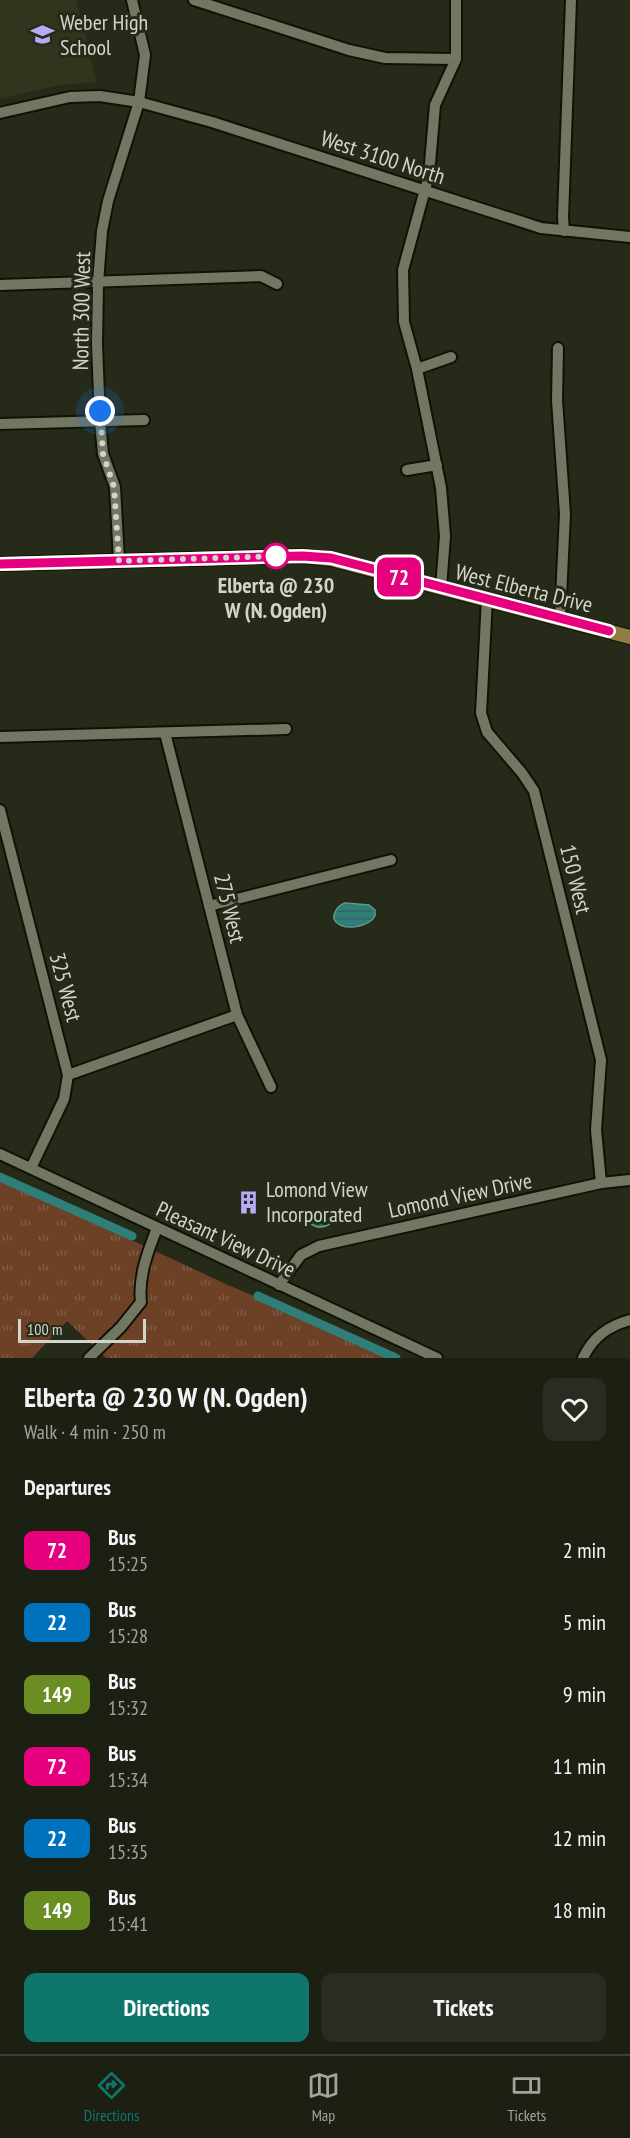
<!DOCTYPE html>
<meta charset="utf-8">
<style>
body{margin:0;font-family:"PT Sans Narrow",sans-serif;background:#292d21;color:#f1f3f6;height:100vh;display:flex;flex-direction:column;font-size:22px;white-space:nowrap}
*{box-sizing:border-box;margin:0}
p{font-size:20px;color:#a0a3a0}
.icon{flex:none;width:33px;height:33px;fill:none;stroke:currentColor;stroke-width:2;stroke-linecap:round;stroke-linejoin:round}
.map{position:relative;height:1358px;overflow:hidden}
.panel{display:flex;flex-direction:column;background:#1c2013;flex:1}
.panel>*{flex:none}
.badge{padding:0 12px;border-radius:9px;font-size:21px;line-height:39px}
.scale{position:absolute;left:18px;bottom:15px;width:128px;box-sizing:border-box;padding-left:6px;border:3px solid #d2d5ca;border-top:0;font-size:16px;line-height:21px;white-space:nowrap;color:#d2d5ca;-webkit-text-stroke:4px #262b19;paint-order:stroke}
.you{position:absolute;width:30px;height:30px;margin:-15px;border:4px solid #fff;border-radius:50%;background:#1a73e8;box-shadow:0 0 0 9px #1a73e833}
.map>.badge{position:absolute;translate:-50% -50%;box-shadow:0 0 0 3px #fff}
h2{padding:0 24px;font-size:22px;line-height:54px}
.round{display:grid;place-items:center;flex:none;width:63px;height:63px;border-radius:12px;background:#292d21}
.overview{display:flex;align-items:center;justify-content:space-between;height:102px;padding:0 24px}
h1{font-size:28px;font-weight:700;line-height:45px}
.button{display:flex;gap:12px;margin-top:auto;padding:12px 24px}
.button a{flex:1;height:69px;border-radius:12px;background:#0f766e;color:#fff;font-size:24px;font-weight:700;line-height:69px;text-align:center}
.button a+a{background:#292d21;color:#f1f3f6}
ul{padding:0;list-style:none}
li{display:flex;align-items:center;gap:18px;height:72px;padding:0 24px}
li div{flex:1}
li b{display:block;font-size:22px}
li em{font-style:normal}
li .badge{min-width:66px;font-weight:700;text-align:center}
.dock{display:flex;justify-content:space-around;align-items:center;height:84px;border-top:2px solid #3a3e33;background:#1c2013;font-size:16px;color:#a0a3a0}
.dock a{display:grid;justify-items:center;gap:3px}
.dock .current{color:#0f766e}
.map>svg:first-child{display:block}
.built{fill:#30351d}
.grass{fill:url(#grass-tufts)}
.water{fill:url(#water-rules);stroke:#609891;stroke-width:1.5}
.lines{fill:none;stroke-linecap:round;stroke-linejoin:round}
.canal{stroke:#2f7e78;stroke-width:9}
.minor-casing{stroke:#101304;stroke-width:14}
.major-casing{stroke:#101304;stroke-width:16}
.minor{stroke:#727763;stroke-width:10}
.major{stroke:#917d43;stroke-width:14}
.line-casing{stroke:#fff;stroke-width:14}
.line{stroke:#e6007e;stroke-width:9}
.walk{stroke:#d2d5ca;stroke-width:6;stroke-dasharray:0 10.8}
.stop-dot{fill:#fff;stroke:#e6007e;stroke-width:3}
.labels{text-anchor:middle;stroke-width:6;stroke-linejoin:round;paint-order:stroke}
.poi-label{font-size:22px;fill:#d2d5ca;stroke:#262b19;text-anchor:start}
.street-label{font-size:22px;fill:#d2d5ca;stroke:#262b19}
.stop-label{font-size:22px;font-weight:bold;fill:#d2d5ca;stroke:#262b19}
</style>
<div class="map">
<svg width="630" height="1358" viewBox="0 0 630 1358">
<defs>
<pattern id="grass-tufts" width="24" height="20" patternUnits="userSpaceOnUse" patternTransform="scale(1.5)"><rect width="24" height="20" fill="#6d4126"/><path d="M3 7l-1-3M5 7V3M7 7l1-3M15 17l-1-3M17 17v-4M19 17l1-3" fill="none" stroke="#815c44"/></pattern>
<pattern id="water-rules" width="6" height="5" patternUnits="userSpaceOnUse" patternTransform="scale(1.5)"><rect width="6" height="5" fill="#2f7e78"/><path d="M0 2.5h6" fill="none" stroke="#356560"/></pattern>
</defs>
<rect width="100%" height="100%" fill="#262b19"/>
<!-- built -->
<path class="built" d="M0,0H76L97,82L59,85L0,99Z"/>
<!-- grass -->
<path class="grass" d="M0,1179L228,1285L399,1358H106L67,1321L32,1358H0Z"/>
<!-- water -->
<path class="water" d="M345,903L369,905L375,910V916C369,927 345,931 336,922C330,916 338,905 345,903Z
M327,1210L330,1224C320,1229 315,1228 307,1221L308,1215L319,1214Z"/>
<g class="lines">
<!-- canal -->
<path class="canal" d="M0,1177L132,1236
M258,1296L396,1358"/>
<defs>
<path id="minor" d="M194,0L349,50L385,58L456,59
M0,113L70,97L100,96L139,102L212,122L541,228L630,237
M564,231L563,217L571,0
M0,285L261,276L277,284
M558,348L557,400L565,514L560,618
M417,369L451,357
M0,424L144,420
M407,470L437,465
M119,561L115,487L103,454L100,421L97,344L98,282L102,231L108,201L139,102L145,55L132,0
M441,588L445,536L441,488L417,369L404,322L403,270L429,175L435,105L456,59V0
M487,599L481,713L487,732L522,773L534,791L601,1060L596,1130L601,1183
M165,733L237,1015L271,1087
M0,737L286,729
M0,810L68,1075L64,1099L31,1168
M209,906L391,860
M68,1075L237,1015
M0,1154L437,1358
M279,1285L301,1255L319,1246L601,1183L630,1180
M89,1358L121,1327L141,1302C138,1277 148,1251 157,1228
M583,1358C593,1337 608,1326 630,1320"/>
<path id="major" d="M0,564L302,556L331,559L630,637"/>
</defs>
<!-- minor casing -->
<use href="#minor" class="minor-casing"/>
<!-- major casing -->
<use href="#major" class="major-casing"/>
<!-- minor -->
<use href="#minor" class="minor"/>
<!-- major -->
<use href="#major" class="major"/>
</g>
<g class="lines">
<defs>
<path id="line" d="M0,564L302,556L331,558L609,631"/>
</defs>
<!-- line casing -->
<use href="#line" class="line-casing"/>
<!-- line -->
<use href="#line" class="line"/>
<!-- walk -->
<path class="walk" d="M100,411L103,454L114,487L119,561L282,556H276"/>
</g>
<!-- icons -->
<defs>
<symbol id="school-bare" viewBox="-9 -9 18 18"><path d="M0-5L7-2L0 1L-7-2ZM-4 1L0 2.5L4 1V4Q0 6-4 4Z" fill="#baaaf6" stroke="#262b19" stroke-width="2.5" paint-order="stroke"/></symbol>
<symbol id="building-bare" viewBox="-9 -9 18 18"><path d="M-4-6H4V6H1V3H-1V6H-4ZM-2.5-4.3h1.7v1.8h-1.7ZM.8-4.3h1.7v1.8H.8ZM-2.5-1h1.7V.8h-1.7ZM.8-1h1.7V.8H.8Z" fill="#baaaf6" stroke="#262b19" stroke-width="2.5" paint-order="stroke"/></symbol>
</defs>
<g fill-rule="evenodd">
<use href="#school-bare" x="26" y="18" width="33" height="33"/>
<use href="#building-bare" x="232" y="1186" width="33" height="33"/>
</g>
<!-- markers -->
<circle class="stop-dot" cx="276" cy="556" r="12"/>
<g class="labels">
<!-- poi labels -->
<g class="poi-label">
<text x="60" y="30">Weber High<tspan x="60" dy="25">School</tspan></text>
<text x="266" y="1197">Lomond View<tspan x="266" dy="25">Incorporated</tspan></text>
</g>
<!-- street labels -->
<g class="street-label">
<text transform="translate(383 157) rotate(18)" y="8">West 3100 North</text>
<text transform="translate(81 311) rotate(-89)" y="8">North 300 West</text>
<text transform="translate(524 588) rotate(14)" y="8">West Elberta Drive</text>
<text transform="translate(576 879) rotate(76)" y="8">150 West</text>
<text transform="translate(230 908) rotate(76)" y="8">275 West</text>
<text transform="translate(66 987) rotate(75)" y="8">325 West</text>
<text transform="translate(460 1195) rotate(-12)" y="8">Lomond View Drive</text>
<text transform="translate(226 1239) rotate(25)" y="8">Pleasant View Drive</text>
</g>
<!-- stop labels -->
<g class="stop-label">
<text x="276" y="593">Elberta @ 230<tspan x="276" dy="25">W (N. Ogden)</tspan></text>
</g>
</g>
</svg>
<div class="scale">100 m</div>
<div class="you" style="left:100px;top:411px"></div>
<b class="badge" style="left:399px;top:577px;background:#e6007e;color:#fff">72</b>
</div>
<section class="panel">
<div class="overview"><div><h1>Elberta @ 230 W (N. Ogden)</h1><p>Walk · 4 min · 250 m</p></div><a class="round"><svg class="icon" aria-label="heart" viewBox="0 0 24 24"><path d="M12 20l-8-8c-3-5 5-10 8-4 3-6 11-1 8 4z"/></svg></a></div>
<h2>Departures</h2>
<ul>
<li><span class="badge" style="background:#e6007e;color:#fff">72</span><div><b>Bus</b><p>15:25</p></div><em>2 min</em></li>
<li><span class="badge" style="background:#0072bc;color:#fff">22</span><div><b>Bus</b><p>15:28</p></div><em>5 min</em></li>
<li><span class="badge" style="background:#6b8e23;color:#fff">149</span><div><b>Bus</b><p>15:32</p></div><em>9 min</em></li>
<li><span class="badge" style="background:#e6007e;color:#fff">72</span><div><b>Bus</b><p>15:34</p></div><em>11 min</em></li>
<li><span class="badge" style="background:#0072bc;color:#fff">22</span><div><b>Bus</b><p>15:35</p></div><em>12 min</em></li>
<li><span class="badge" style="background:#6b8e23;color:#fff">149</span><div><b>Bus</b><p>15:41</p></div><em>18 min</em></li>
</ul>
<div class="button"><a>Directions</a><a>Tickets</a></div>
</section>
<nav class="dock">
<a class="current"><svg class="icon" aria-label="directions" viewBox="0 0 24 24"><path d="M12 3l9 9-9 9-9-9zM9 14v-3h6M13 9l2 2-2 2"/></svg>Directions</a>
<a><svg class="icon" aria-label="map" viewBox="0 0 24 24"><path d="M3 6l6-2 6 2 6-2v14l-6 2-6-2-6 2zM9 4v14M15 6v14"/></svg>Map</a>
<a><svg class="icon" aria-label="tickets" viewBox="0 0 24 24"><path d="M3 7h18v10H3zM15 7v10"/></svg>Tickets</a>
</nav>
